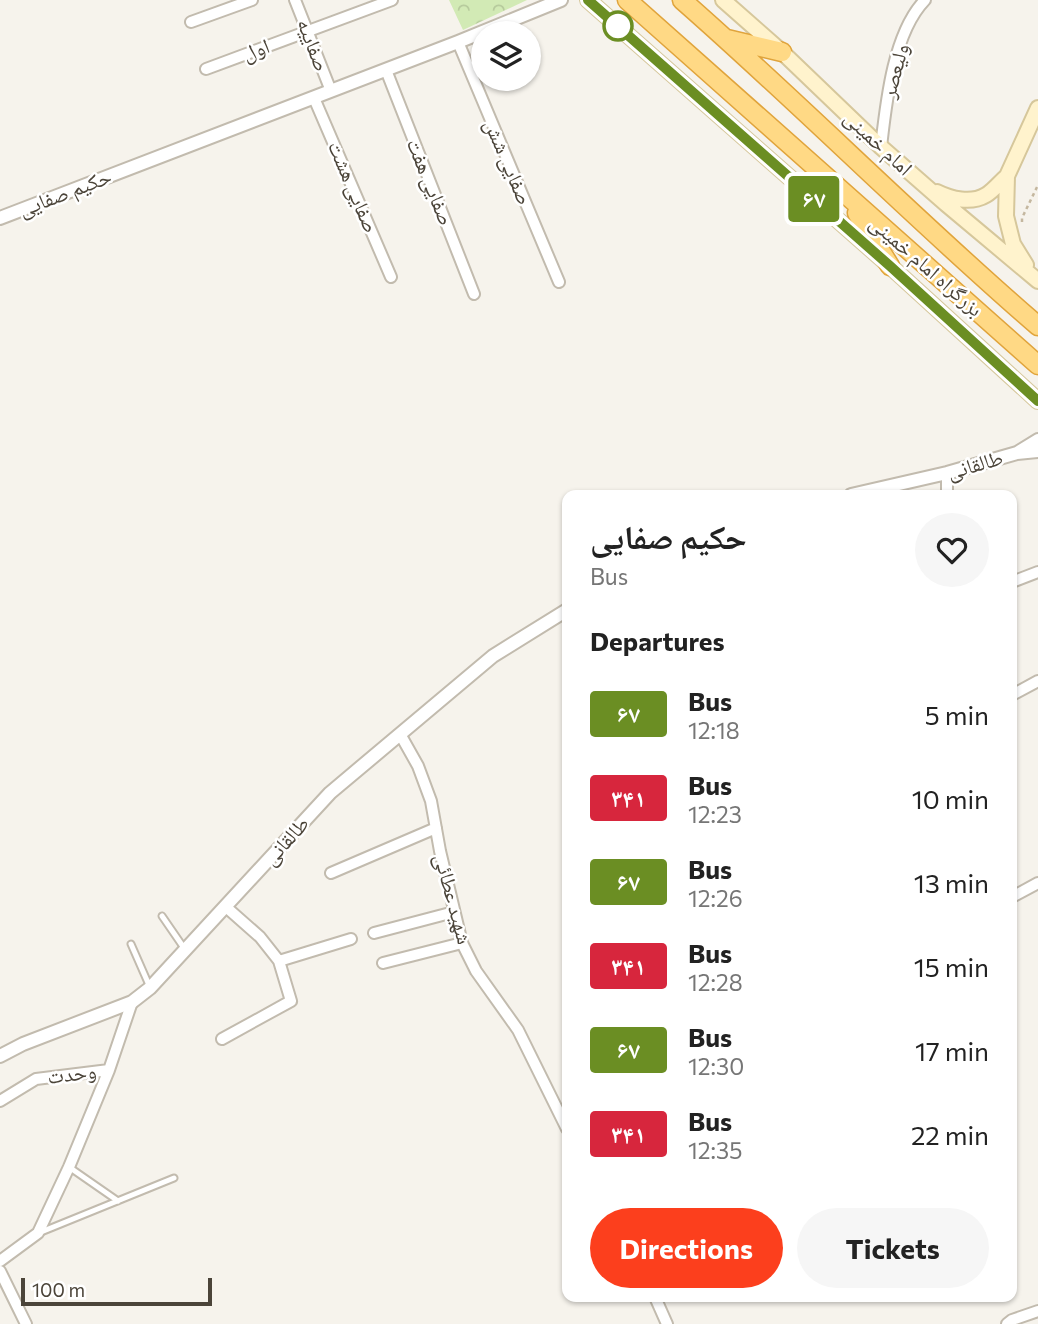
<!DOCTYPE html>
<meta charset="utf-8">
<style>
body{margin:0;font-family:Commissioner,"Noto Naskh Arabic",sans-serif;background:#f6f6f6;color:#222;height:100vh;display:flex;flex-direction:column;font-size:26px;white-space:nowrap}
*{box-sizing:border-box;margin:0}
p{font-size:23px;color:#767676}
.icon{flex:none;width:38px;height:38px;fill:none;stroke:currentColor;stroke-width:2;stroke-linecap:round;stroke-linejoin:round}
.map{position:relative;flex:1;overflow:hidden}
.side{position:absolute;left:562px;top:490px;width:455px;height:812px;display:flex;flex-direction:column;background:#fff;border-radius:14px;box-shadow:0 2px 5px #0004}
.side>*{flex:none}
.badge{padding:0 14px;border-radius:5px;font-size:24px;line-height:46px}
.fabs{position:absolute;left:471px;top:21px;display:grid;gap:14px}
.fabs a{display:grid;place-items:center;width:70px;height:70px;border-radius:50%;background:#fff;box-shadow:0 2px 5px #0004;font-size:35px}
.scale{position:absolute;left:21px;bottom:18px;width:191px;box-sizing:border-box;padding-left:7px;border:4px solid #4b4439;border-top:0;font-size:19px;line-height:24px;white-space:nowrap;color:#4b4439;-webkit-text-stroke:5px #fff;paint-order:stroke}
.map>.badge{position:absolute;translate:-50% -50%;box-shadow:0 0 0 4px #fff}
h2{padding:0 28px;font-size:26px;line-height:63px}
.round{display:grid;place-items:center;flex:none;width:74px;height:74px;border-radius:37px;background:#f6f6f6}
.head{display:flex;align-items:center;justify-content:space-between;height:119px;padding:0 28px}
h1{font-size:33px;font-weight:700;line-height:52px}
.primary-button{display:flex;gap:14px;margin-top:auto;padding:14px 28px}
.primary-button a{flex:1;height:80px;border-radius:42px;background:#fc3f1d;color:#fff;font-size:28px;font-weight:700;line-height:80px;text-align:center}
.primary-button a+a{background:#f6f6f6;color:#222}
ul{padding:0;list-style:none}
li{display:flex;align-items:center;gap:21px;height:84px;padding:0 28px}
li div{flex:1}
li b{display:block;font-size:26px}
li em{font-style:normal}
li .badge{min-width:77px;font-weight:700;text-align:center}
.map>svg:first-child{display:block}
.park{fill:url(#park-crowns)}
.lines{fill:none;stroke-linecap:round;stroke-linejoin:round}
.service-casing{stroke:#c2bbae;stroke-width:9}
.minor-casing{stroke:#c2bbae;stroke-width:14}
.tertiary-casing{stroke:#c2bbae;stroke-width:16}
.secondary-casing{stroke:#d6c79b;stroke-width:18}
.trunk-casing{stroke:#e0a43c;stroke-width:21}
.path{stroke:#c4b79f;stroke-width:2.5;stroke-dasharray:3.5 3.5;stroke-linecap:butt}
.service{stroke:#fff;stroke-width:5}
.minor{stroke:#fff;stroke-width:10}
.tertiary{stroke:#fff;stroke-width:12}
.secondary{stroke:#fff3cd;stroke-width:14}
.trunk{stroke:#ffd985;stroke-width:18}
.line-casing{stroke:#fff;stroke-width:16}
.line{stroke:#6b8e23;stroke-width:10}
.stop-dot{fill:#fff;stroke:#6b8e23;stroke-width:3.5}
.labels{text-anchor:middle;stroke-width:5;stroke-linejoin:round;paint-order:stroke}
.street-label{font-size:21px;fill:#4b4439;stroke:#fff}
</style>
<div class="map">
<svg width="1038" height="1324" viewBox="0 0 1038 1324">
<defs>
<pattern id="park-crowns" width="20" height="18" patternUnits="userSpaceOnUse" patternTransform="scale(1.75)"><rect width="20" height="18" fill="#d2eab5"/><path d="M2 6a3 3 0 1 1 6 0M12 15a3 3 0 1 1 6 0" fill="none" stroke="#b6ca9c"/></pattern>
</defs>
<rect width="100%" height="100%" fill="#f6f3ec"/>
<!-- park -->
<path class="park" d="M449,0H527L463,30Z"/>
<g class="lines">
<defs>
<path id="service" d="M162,916L184,948
M131,944L149,985
M69,1167L118,1201
M41,1232L174,1178"/>
<path id="minor" d="M295,0L331,91
M191,22L252,0
M458,42L559,282
M206,69L392,0
M386,70L474,294
M314,98L391,277
M881,147C886,103 893,33 925,0
M947,495V473
M1012,582L1038,572
M1012,695L1038,681
M400,734L418,766L431,801L440,851L462,943L476,971L518,1030L567,1129
M331,873L436,828
M1012,897L1038,883
M374,933L454,912
M279,961L351,939
M383,963L462,943
M222,1039L291,1001L279,961L260,937L226,907
M0,1101L36,1079L109,1070
M0,1261L38,1233L69,1167L109,1070L132,1002
M0,1271L26,1324
M655,1297L667,1324
M1007,1324L1012,1320L1038,1311"/>
<path id="tertiary" d="M0,218L458,42L561,0
M1038,440L1017,453L1038,451
M851,495L947,473L1017,453
M0,1056L23,1044L132,1002L150,988L330,793L493,656L567,610"/>
<path id="secondary" d="M588,0L890,266L1038,401
M723,0L782,52L881,147L946,204L1038,281
M937,192C951,199 971,204 986,195C993,191 1000,182 1007,176
M1026,265L1013,244L1006,216L1007,176L1038,108"/>
<path id="trunk" d="M627,0L1038,365
M682,0C803,106 916,221 1038,326
M727,39L782,52
M857,213L890,266"/>
</defs>
<!-- service casing -->
<use href="#service" class="service-casing"/>
<!-- minor casing -->
<use href="#minor" class="minor-casing"/>
<!-- tertiary casing -->
<use href="#tertiary" class="tertiary-casing"/>
<!-- secondary casing -->
<use href="#secondary" class="secondary-casing"/>
<!-- trunk casing -->
<use href="#trunk" class="trunk-casing"/>
<!-- path -->
<path class="path" d="M1022,222V218L1038,185"/>
<!-- service -->
<use href="#service" class="service"/>
<!-- minor -->
<use href="#minor" class="minor"/>
<!-- tertiary -->
<use href="#tertiary" class="tertiary"/>
<!-- secondary -->
<use href="#secondary" class="secondary"/>
<!-- trunk -->
<use href="#trunk" class="trunk"/>
</g>
<g class="lines">
<defs>
<path id="line" d="M588,0L890,266L1038,401"/>
</defs>
<!-- line casing -->
<use href="#line" class="line-casing"/>
<!-- line -->
<use href="#line" class="line"/>
</g>
<!-- markers -->
<circle class="stop-dot" cx="618" cy="26" r="14"/>
<g class="labels">
<!-- street labels -->
<g class="street-label">
<text transform="translate(313 45) rotate(69)" y="7">صفاییه</text>
<text transform="translate(256 50) rotate(-21)" y="7">اول</text>
<text transform="translate(895 71) rotate(-75)" y="7">ولیعصر</text>
<text transform="translate(878 143) rotate(43)" y="7">امام خمینی</text>
<text transform="translate(508 162) rotate(67)" y="7">صفایی شش</text>
<text transform="translate(430 182) rotate(68)" y="7">صفایی هفت</text>
<text transform="translate(353 187) rotate(67)" y="7">صفایی هشت</text>
<text transform="translate(65 193) rotate(-21)" y="7">حکیم صفایی</text>
<text transform="translate(926 266) rotate(41)" y="7">بزرگراه امام خمینی</text>
<text transform="translate(975 465) rotate(-16)" y="7">طالقانی</text>
<text transform="translate(286 841) rotate(-48)" y="7">طالقانی</text>
<text transform="translate(453 899) rotate(75)" y="7">شهید عطائی</text>
<text transform="translate(72 1074) rotate(-7)" y="7">وحدت</text>
</g>
</g>
</svg>
<div class="fabs">
<a><svg class="icon" aria-label="layers" viewBox="0 0 24 24"><path d="M12 4l9 5-9 5-9-5zM3 14l9 5 9-5"/></svg></a>
</div>
<div class="scale">100 m</div>
<b class="badge" style="left:814px;top:199px;background:#6b8e23;color:#fff">۶۷</b>
<section class="side">
<div class="head"><div><h1>حکیم صفایی</h1><p>Bus</p></div><a class="round"><svg class="icon" aria-label="heart" viewBox="0 0 24 24"><path d="M12 20l-8-8c-3-5 5-10 8-4 3-6 11-1 8 4z"/></svg></a></div>
<h2>Departures</h2>
<ul>
<li><span class="badge" style="background:#6b8e23;color:#fff">۶۷</span><div><b>Bus</b><p>12:18</p></div><em>5 min</em></li>
<li><span class="badge" style="background:#d7263d;color:#fff">۳۴۱</span><div><b>Bus</b><p>12:23</p></div><em>10 min</em></li>
<li><span class="badge" style="background:#6b8e23;color:#fff">۶۷</span><div><b>Bus</b><p>12:26</p></div><em>13 min</em></li>
<li><span class="badge" style="background:#d7263d;color:#fff">۳۴۱</span><div><b>Bus</b><p>12:28</p></div><em>15 min</em></li>
<li><span class="badge" style="background:#6b8e23;color:#fff">۶۷</span><div><b>Bus</b><p>12:30</p></div><em>17 min</em></li>
<li><span class="badge" style="background:#d7263d;color:#fff">۳۴۱</span><div><b>Bus</b><p>12:35</p></div><em>22 min</em></li>
</ul>
<div class="primary-button"><a>Directions</a><a>Tickets</a></div>
</section>
</div>
